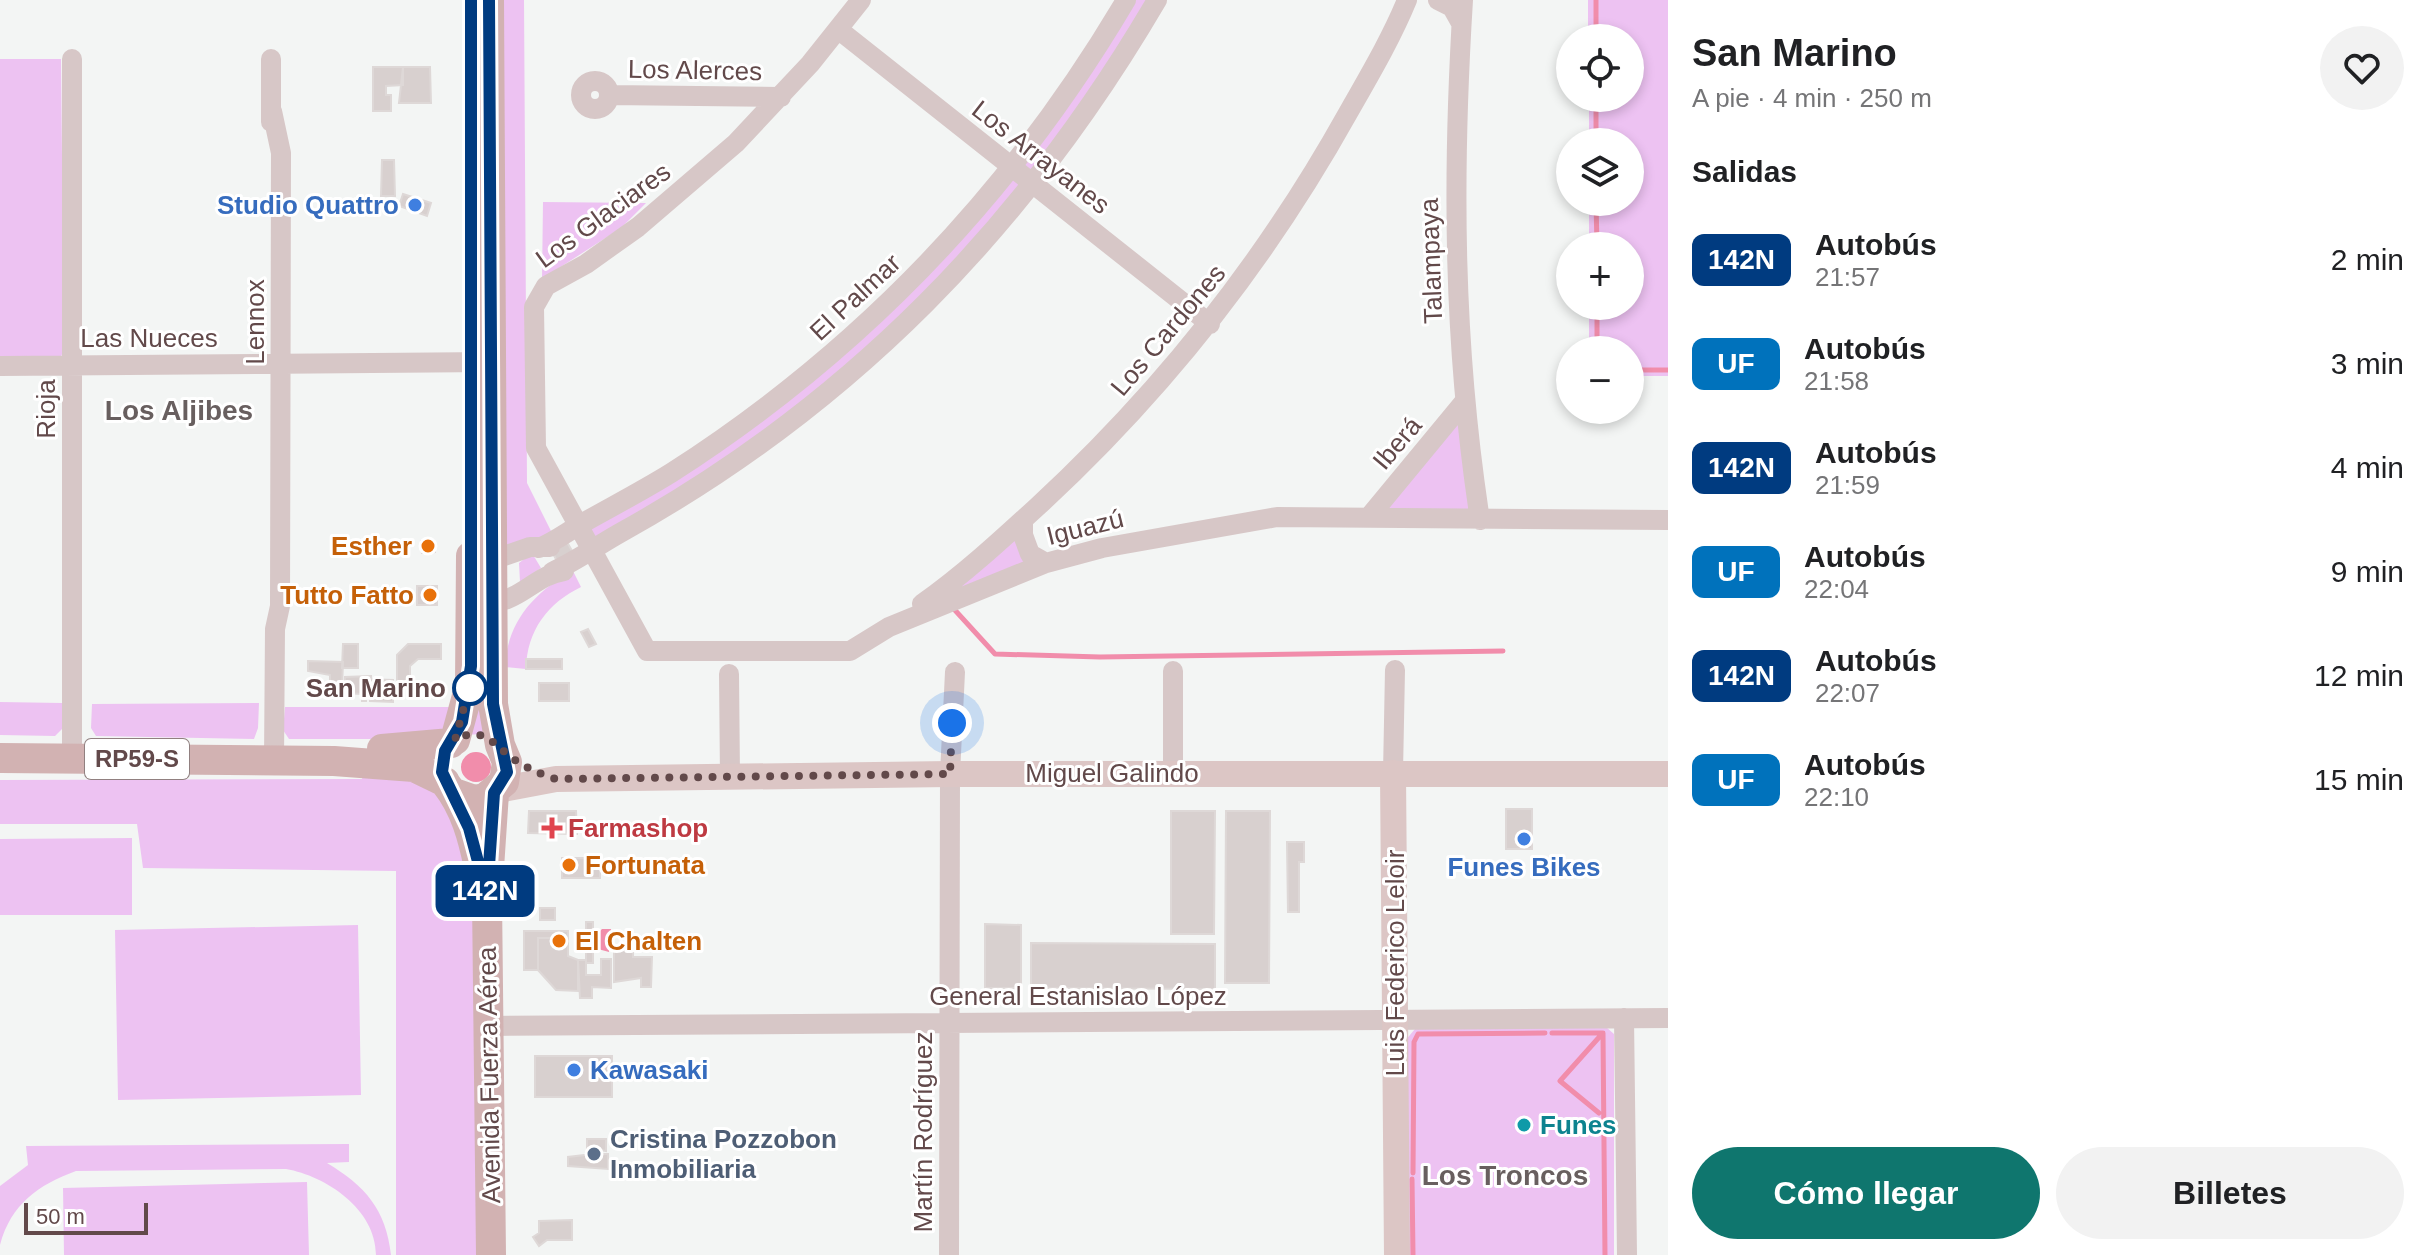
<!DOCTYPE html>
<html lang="es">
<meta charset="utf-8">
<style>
body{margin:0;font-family:Arial,sans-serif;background:#f2f2f2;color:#202124;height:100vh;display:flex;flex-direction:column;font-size:30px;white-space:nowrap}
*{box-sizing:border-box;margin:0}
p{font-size:26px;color:#757577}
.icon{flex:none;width:44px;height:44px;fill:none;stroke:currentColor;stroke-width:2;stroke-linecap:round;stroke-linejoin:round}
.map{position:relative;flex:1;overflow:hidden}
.side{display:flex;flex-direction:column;background:#fff;width:760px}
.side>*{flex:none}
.badge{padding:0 16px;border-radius:12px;font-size:28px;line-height:52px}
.controls{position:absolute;left:1556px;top:24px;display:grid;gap:16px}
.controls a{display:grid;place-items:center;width:88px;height:88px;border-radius:50%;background:#fff;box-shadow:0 4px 12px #0003;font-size:40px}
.scale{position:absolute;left:24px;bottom:20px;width:124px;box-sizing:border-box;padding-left:8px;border:4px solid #62494a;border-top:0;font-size:22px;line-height:28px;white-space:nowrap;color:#62494a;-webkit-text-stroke:6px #fff;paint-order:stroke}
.you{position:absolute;width:40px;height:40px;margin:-20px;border:6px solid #fff;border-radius:50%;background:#1a73e8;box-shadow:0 0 0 12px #1a73e833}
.map>.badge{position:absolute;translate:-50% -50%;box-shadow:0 0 0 4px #fff}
h2{padding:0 24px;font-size:30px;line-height:72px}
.round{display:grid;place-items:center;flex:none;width:84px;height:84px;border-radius:42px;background:#f2f2f2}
.overview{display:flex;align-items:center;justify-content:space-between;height:136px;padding:0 24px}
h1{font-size:38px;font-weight:700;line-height:60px}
.action{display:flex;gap:16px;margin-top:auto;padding:16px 24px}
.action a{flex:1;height:92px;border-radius:48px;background:#0f766e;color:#fff;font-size:32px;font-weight:700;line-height:92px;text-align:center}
.action a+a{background:#f2f2f2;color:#202124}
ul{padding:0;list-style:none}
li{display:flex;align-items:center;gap:24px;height:104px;padding:0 24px}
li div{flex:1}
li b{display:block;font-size:30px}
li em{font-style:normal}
li .badge{min-width:88px;font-weight:700;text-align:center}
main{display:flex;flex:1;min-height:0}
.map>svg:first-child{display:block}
.green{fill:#edc2f2}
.water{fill:#f18dab}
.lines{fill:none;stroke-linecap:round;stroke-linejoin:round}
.stream{stroke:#f18dab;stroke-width:5}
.building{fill:#d8d0cf;stroke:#ded8d7;stroke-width:2}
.street{stroke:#d7c7c7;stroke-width:20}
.secondary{stroke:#dcc6c5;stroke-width:26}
.primary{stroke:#d2b2b2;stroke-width:30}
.line-casing{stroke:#fff;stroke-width:18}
.line{stroke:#003b80;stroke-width:12}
.walk{stroke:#62494a;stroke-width:8;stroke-dasharray:0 14.4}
.shop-dot{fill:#3f7fe0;stroke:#fff;stroke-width:3}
.food-dot{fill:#e8710a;stroke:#fff;stroke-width:3}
.stop-dot{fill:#fff;stroke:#003b80;stroke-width:4}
.health-dot{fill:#e0444e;stroke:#fff;stroke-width:3}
.culture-dot{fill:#0f9aa8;stroke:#fff;stroke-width:3}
.service-dot{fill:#5c6f8a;stroke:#fff;stroke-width:3}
.labels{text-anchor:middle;stroke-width:6;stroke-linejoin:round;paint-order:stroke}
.shield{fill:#fff;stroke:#918080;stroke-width:2}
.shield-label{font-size:24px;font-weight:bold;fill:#62494a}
.street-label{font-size:26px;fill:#62494a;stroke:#fff}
.shop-label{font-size:26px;font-weight:bold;fill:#366cbe;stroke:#fff;text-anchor:end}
.food-label{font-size:26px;font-weight:bold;fill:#c56008;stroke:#fff;text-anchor:end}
.stop-label{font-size:26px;font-weight:bold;fill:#62494a;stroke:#fff;text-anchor:end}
.health-label{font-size:26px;font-weight:bold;fill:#be3a42;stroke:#fff;text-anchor:start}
.culture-label{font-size:26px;font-weight:bold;fill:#0d838f;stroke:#fff;text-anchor:start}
.service-label{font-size:26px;font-weight:bold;fill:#4e5e75;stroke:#fff;text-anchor:start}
.neighbourhood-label{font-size:28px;font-weight:bold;fill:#685f5f;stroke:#fff}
</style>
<main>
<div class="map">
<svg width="1668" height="1255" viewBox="0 0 1668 1255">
<rect width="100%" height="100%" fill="#f3f5f4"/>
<!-- green -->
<path class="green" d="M471,0H524L527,483L554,537L492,560V738L483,734L464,735L471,666Z
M1126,0H1157L1080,123L864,364L592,549L578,526L717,443L961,230Z
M1588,0H1668V376H1630V350H1589V306H1630V246H1589V202H1630V142H1589V98H1630V38H1588Z
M0,59H61L64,349L61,357L54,360L0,356Z
M543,202L646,203L621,228L542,279Z
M1464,402L1480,520L1369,517Z
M1023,520L1046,563L937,607Z
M532,553L541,568L520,582L519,563Z
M573,571L581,587C548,603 527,630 526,669L505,667C507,622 534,592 573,571Z
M0,702L62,703V729L55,736L0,735Z
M259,703L258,728L254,739L96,736L91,728L92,704Z
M285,707H455L441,732L426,739H289L283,730Z
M363,766L441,787L476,889L482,1255H396V871L143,868L137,824H0V780L362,779Z
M132,838V915H0V839Z
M358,925L361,1095L118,1100L115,930Z
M1606,1027L1614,1034V1255H1406L1404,1042L1415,1029Z
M349,1144V1162L327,1163C365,1186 386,1209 391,1255H376C376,1209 326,1176 286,1169L76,1171C38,1185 11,1204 0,1245V1186L28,1165L26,1146Z
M307,1182L309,1255H64L63,1188Z"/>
<!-- water -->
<path class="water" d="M461 767a15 15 0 1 1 30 0a15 15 0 1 1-30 0Z
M602,929H611L609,952L598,949V933Z"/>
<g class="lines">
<!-- stream -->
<path class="stream" d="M1596,0V38
M1596,98V142
M1596,202L1597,246
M1597,306V350
M1630,370H1668
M953,608L995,654L1100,657L1503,651
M1552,1033H1602
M1603,1033L1605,1255
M1599,1113L1560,1081L1602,1034
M1413,1173L1414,1042L1418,1034L1545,1033
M1412,1179L1413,1255"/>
</g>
<!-- building -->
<path class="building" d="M373,67H403V85L386,86V95H391V111H373Z
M403,67H430L431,103H399Z
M382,160H394L395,196H381Z
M403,194L431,203L427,216L399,206Z
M434,540L435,552L422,553L421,541Z
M567,542L575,556L559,565L551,550Z
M417,586H437V605H417Z
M588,629L596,644L589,647L581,632Z
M343,644H358V668H342Z
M408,644H441V659H418L410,666V686H397V655Z
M526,659H562V669H526Z
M308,661L343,662L342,688H330V675L308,671Z
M371,676V679H362V694L344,693L345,677Z
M362,679L393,680V702L370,701V697H366V701H362Z
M539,683H569V701H539Z
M1506,809H1532V849H1506Z
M529,811H576L577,834L528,833Z
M1171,811H1215L1214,934H1171Z
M1226,811H1270L1269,983H1225Z
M1287,842H1304V862H1299V912H1288Z
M562,858H600V878H562Z
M540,908H555V920H540Z
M586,922H593V963H586Z
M985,924L1021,925V988H985Z
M524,931H568V938H538V970H524Z
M538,938H568V956L578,960V991L556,990L538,970Z
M1031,943L1215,944V989L1031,988Z
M614,949L633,950V957H652L651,987H641V978L614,982Z
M601,959H611V988L592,987V998H580L578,960H586V975H601Z
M535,1056H612V1097H535Z
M587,1139H606V1151L600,1150V1154H608V1169L568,1166V1157L593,1154V1150H587Z
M572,1220V1240H547L539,1246L533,1237L539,1233V1221Z"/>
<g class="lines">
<!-- street -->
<path class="street" d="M861,0L810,64L736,143L638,227L586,264L546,286L534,307L536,448L647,651H850L889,627L1046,563L1102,548L1277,517L1668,520
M1438,0L1452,7L1461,23
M1463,0C1452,177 1453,344 1480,520
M839,30L1210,324
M72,59V759
M581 95a14 14 0 1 1 28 0a14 14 0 1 1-28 0Z
M609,95L781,97
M272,111L281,153L280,606L275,629L274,760
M271,122V59
M0,366L491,362
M1369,517L1464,402
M1023,520V535L1030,554L1046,563
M539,548C554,542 567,532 581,524C611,507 642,491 671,473C860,352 1012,193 1126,0
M481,564L530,547H550
M552,572C576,561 597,546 620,533C851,405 1024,227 1157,0
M481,601C515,609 533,575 564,571
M922,604C963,575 1000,541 1037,507C1163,391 1265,262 1348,113C1369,76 1391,39 1407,0
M729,674L730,777
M1173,773V671
M1393,773L1395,670
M1624,1018L1627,1255
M488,1026L1668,1018
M949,1255L950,774L955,672"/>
<!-- secondary -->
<path class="secondary" d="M1393,773L1397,1255
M498,790L556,779L950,774H1668"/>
<!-- primary -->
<path class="primary" d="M455,740L470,685L471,556
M382,749L451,743
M0,758L334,761L414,767L445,782
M446,784C465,808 473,838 479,868
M454,793L474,800L485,798L504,782L507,762L500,745L493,704L489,0
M491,1255L487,898L494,793"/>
</g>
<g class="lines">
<defs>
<path id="line" d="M471,0V666L462,722L445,751L442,772L469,828L487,895L494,793L507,772L493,704L489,0"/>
</defs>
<!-- line casing -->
<use href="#line" class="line-casing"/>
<!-- line -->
<use href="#line" class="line"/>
<!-- walk -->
<path class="walk" d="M470,688V685L455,740C484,724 493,745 515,760C528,769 541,774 556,779L950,774L952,723"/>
</g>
<!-- markers -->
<g class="shop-dot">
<circle cx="415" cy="205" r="8"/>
<circle cx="1524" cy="839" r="8"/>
<circle cx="574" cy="1070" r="8"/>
</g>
<g class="food-dot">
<circle cx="428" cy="546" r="8"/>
<circle cx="430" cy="595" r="8"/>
<circle cx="569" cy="865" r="8"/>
<circle cx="559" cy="941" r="8"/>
</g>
<circle class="stop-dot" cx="470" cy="688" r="16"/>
<path class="health-dot" d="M548 816h8v8h8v8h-8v8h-8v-8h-8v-8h8z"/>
<circle class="culture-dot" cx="1524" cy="1125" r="8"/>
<circle class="service-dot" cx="594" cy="1154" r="8"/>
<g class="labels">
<!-- shield labels -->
<rect class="shield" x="85" y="739" width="104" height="40" rx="6"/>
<g class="shield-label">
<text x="137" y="767">RP59-S</text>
</g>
<!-- street labels -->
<g class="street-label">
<text transform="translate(695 70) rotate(1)" y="9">Los Alerces</text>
<text transform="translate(1041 157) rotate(38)" y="9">Los Arrayanes</text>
<text transform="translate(603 215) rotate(-36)" y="9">Los Glaciares</text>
<text transform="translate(1431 261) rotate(-92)" y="9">Talampaya</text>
<text transform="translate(855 297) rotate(-43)" y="9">El Palmar</text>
<text transform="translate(255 322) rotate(-90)" y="9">Lennox</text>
<text transform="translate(1168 330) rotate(-50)" y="9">Los Cardones</text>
<text x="149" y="347">Las Nueces</text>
<text transform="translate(46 409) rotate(-90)" y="9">Rioja</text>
<text transform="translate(1397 443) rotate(-50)" y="9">Iberá</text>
<text transform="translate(1085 527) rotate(-14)" y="9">Iguazú</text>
<text x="1112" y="782">Miguel Galindo</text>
<text transform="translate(1395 963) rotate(-90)" y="9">Luis Federico Leloir</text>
<text x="1078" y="1005">General Estanislao López</text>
<text transform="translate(489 1075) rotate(-91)" y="9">Avenida Fuerza Aérea</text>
<text transform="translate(923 1132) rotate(-90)" y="9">Martín Rodríguez</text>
</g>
<!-- shop labels -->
<g class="shop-label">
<text x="399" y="214">Studio Quattro</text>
<text x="1524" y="876" text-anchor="middle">Funes Bikes</text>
<text x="590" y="1079" text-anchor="start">Kawasaki</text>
</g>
<!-- food labels -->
<g class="food-label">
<text x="412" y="555">Esther</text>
<text x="414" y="604">Tutto Fatto</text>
<text x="585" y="874" text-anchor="start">Fortunata</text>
<text x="575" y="950" text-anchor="start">El Chalten</text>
</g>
<!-- stop labels -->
<g class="stop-label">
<text x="446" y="697">San Marino</text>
</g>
<!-- health labels -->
<g class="health-label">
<text x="568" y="837">Farmashop</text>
</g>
<!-- culture labels -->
<g class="culture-label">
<text x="1540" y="1134">Funes</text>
</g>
<!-- service labels -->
<g class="service-label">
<text x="610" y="1148">Cristina Pozzobon<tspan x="610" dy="30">Inmobiliaria</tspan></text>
</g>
<!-- neighbourhood labels -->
<g class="neighbourhood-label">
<text x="179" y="420">Los Aljibes</text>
<text x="1505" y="1185">Los Troncos</text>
</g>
</g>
</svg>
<div class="controls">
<a><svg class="icon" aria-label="locate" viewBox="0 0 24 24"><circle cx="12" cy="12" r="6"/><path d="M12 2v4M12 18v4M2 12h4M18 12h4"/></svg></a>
<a><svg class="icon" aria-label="layers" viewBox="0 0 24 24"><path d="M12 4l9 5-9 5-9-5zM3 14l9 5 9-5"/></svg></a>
<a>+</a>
<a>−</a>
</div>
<div class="scale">50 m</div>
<div class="you" style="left:952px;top:723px"></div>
<b class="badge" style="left:485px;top:891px;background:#003b80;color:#fff">142N</b>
</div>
<section class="side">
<div class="overview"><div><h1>San Marino</h1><p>A pie · 4 min · 250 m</p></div><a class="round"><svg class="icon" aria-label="heart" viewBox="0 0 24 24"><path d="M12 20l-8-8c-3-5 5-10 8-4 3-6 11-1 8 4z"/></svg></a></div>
<h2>Salidas</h2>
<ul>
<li><span class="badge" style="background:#003b80;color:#fff">142N</span><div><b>Autobús</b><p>21:57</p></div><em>2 min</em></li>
<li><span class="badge" style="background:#0072bc;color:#fff">UF</span><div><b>Autobús</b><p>21:58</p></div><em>3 min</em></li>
<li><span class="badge" style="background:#003b80;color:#fff">142N</span><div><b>Autobús</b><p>21:59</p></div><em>4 min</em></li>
<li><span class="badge" style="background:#0072bc;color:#fff">UF</span><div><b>Autobús</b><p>22:04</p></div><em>9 min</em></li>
<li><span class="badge" style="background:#003b80;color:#fff">142N</span><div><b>Autobús</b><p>22:07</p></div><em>12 min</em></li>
<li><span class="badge" style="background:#0072bc;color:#fff">UF</span><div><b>Autobús</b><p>22:10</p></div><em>15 min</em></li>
</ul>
<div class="action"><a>Cómo llegar</a><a>Billetes</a></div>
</section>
</main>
